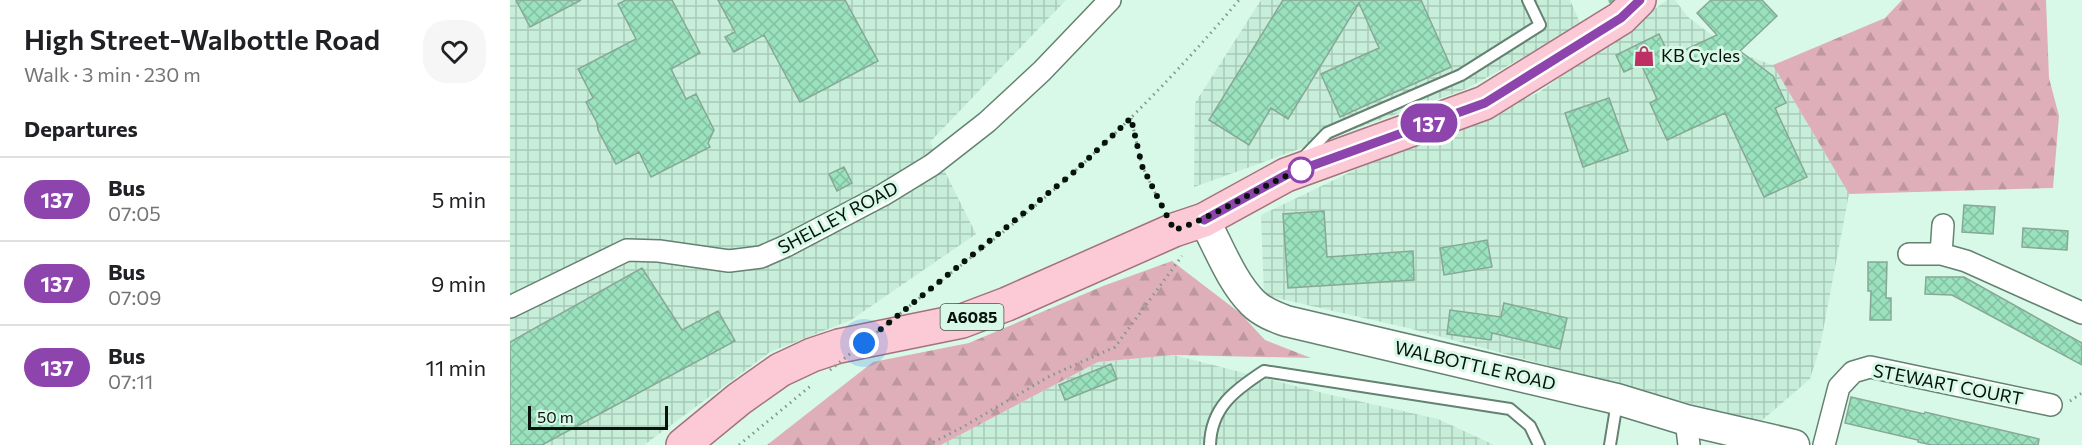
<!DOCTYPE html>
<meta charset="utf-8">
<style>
body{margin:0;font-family:Commissioner,sans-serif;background:#f6f6f6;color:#202124;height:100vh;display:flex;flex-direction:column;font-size:22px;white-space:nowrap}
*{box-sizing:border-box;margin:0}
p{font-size:20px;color:#757577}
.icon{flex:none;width:33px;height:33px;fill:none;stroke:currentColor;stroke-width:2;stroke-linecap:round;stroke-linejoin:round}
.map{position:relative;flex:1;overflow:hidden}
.panel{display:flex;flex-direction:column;background:#fff;width:510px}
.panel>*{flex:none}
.badge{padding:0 12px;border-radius:20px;font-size:21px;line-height:39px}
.scale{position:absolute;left:18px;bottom:15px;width:140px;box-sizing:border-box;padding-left:6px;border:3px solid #07120c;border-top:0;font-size:16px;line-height:21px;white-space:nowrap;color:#07120c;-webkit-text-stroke:4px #d8f9e7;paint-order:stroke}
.you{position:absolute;width:30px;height:30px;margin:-15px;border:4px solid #fff;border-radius:50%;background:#1a73e8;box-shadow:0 0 0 9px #1a73e833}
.map>.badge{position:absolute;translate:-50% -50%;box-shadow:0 0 0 3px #fff}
h2{padding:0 24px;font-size:22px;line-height:54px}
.round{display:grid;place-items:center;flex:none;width:63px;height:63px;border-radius:24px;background:#f6f6f6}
.head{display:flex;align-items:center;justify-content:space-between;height:102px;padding:0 24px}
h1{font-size:28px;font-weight:600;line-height:45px}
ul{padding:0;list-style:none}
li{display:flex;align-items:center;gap:18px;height:84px;padding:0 24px;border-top:2px solid #e0e0e0}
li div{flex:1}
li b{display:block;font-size:22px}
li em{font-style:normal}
li .badge{min-width:66px;font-weight:700;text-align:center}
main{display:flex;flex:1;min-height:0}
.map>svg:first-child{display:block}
.industrial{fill:url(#industrial-grid)}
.forest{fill:url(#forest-firs)}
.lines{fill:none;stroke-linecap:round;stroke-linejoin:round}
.stream{stroke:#78be9b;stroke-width:5}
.building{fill:url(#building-cross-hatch);stroke:#88a796;stroke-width:1.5}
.lane-casing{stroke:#648171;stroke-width:14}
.street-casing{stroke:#648171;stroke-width:24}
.secondary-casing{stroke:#648171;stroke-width:33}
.primary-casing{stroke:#a4727d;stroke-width:36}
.path{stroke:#81988c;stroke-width:3;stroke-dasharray:1.5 4.5;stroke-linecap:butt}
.lane{stroke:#fff;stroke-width:10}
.street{stroke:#fff;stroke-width:21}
.secondary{stroke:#fff;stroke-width:30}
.primary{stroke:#fbcad6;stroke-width:33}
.path-bridge{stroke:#81988c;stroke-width:3;stroke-dasharray:1.5 4.5;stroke-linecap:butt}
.line-casing{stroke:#fff;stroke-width:14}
.line{stroke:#8e44ad;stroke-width:9}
.walk{stroke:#07120c;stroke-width:6;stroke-dasharray:0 10.8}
.stop-dot{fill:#fff;stroke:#8e44ad;stroke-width:3}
.labels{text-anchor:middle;stroke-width:6;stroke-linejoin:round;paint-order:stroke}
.shield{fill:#d8f9e7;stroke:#46574e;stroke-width:1.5}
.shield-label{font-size:16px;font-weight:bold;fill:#07120c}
.poi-label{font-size:18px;fill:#07120c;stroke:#d8f9e7;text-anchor:start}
.street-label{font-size:18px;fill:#07120c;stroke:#d8f9e7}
</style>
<main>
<section class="panel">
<div class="head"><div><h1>High Street-Walbottle Road</h1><p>Walk · 3 min · 230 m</p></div><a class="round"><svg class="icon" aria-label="heart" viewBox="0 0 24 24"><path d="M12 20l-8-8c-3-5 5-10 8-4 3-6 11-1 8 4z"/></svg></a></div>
<h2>Departures</h2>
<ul>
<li><span class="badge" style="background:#8e44ad;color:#fff">137</span><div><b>Bus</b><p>07:05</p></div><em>5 min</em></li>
<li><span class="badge" style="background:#8e44ad;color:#fff">137</span><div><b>Bus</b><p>07:09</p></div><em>9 min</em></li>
<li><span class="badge" style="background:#8e44ad;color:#fff">137</span><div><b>Bus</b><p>07:11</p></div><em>11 min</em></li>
</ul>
</section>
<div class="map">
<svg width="1572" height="445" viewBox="0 0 1572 445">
<defs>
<pattern id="industrial-grid" width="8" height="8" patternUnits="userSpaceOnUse" patternTransform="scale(1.5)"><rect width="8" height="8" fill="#c7eed9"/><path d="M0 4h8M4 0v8" fill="none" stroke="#a9cbb9"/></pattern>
<pattern id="forest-firs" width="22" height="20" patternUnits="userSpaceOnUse" patternTransform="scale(1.5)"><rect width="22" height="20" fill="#deafb9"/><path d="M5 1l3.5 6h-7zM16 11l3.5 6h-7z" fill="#bd969e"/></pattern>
<pattern id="building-cross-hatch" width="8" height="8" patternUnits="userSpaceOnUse" patternTransform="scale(1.5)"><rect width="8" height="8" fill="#9ae1bd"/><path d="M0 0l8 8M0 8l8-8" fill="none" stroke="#83c0a1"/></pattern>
</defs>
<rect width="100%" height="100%" fill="#d8f9e7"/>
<!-- industrial -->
<path class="industrial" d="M0,0H556L420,142L466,234L341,320L260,352L134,445H0Z
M751,0H1060L1071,25L956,89L684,187L685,103Z
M1157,0H1165L1178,17L1223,51L1263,65L1339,194L1310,347L1300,379L1250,422L898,328L754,295L751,215L907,140L1028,93Z
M664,355L817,394L928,419L984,445H431L588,362Z"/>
<!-- forest -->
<path class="forest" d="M1392,0H1536L1539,78L1549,116L1543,188L1339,194L1263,65L1375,18Z
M662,261L730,313L755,340L801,358L664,355L588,362L431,445H257L363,362L459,343L593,286Z"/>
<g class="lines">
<!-- stream -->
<path class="stream" d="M1101,0V1"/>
</g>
<!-- building -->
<path class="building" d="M6,0H71L20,27Z
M116,0H162L190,53L161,69L176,99L186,94L204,130L198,143L200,147L141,177L129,152L106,164L88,130L87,123L76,102L83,98L68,69L126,39L108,4Z
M208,0H335L368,61L290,102L254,35L224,52L215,37L225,32Z
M773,0H911L941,67L830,117L811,74L869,48L849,3L778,119L761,108L739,145L699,120Z
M1201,0H1252L1267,16L1230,51L1263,76L1276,103L1265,108L1297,177L1254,197L1215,113L1157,140L1140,103L1147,99L1131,64L1114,72L1106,55L1149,34L1160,57L1207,35L1187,13Z
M1099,98L1118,151L1073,167L1055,113Z
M334,167L342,183L327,191L319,174Z
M1454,205L1485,207L1483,234L1452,232Z
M814,211L817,257L903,251L904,280L778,288L773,214Z
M1513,228L1558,231L1557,250L1512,247Z
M977,240L982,267L934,275L930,248Z
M1358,262H1377L1376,298H1381V320H1360L1361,291H1358Z
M132,268L172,330L208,311L225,341L32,445H0V342Z
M1416,277H1454L1572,343V365L1442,295L1415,294Z
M994,303L1057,318L1050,349L982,333L981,340L937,334L940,310L991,317Z
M601,364L607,379L555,400L549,385Z
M1341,397L1414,414L1415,412L1529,439L1528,445H1422L1408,442V440L1335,423Z"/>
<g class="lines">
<defs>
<path id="lane" d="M793,158L817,133L951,75L1030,25L1018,0
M700,445C701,407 725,390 754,371L1000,409L1020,426L1029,445
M1100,445L1107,402"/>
<path id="street" d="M1399,254H1431L1456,261L1572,313
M1431,254L1433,225
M0,307L117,250L149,251L219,261L251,257L276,246L373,195L422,165L477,122L532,71L600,0
M1176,420L1179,445
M1314,445L1329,387L1343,372L1360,367L1541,405"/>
<path id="secondary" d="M694,220C709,247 721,281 743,303C752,312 765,317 776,321L1107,399L1176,420L1284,445"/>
<path id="primary" d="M173,445L229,399L270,370L302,355L329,346L452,321L497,304L664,230L694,220L776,175L974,103L1111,18L1129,0"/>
</defs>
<!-- lane casing -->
<use href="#lane" class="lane-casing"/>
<!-- street casing -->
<use href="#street" class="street-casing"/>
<!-- secondary casing -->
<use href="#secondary" class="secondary-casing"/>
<!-- primary casing -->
<use href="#primary" class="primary-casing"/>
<!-- path -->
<path class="path" d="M621,118L632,166L652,207
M422,288C470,250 519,213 564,172C623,118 678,61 729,0
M1560,401L1572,393
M229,445L303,384
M418,445L451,428L540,376L605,347L672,256"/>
<!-- lane -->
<use href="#lane" class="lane"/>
<!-- street -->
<use href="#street" class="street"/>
<!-- secondary -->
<use href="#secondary" class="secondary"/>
<!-- primary -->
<use href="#primary" class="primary"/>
<!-- path-bridge -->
<path class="path-bridge" d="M320,370L422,288"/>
</g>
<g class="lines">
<defs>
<path id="line" d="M694,220L776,175L975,103L1111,18L1130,0"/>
</defs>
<!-- line casing -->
<use href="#line" class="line-casing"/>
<!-- line -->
<use href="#line" class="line"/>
<!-- walk -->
<path class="walk" d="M354,343L563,173L621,118L632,166L664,230C711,215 751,184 798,167L791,170"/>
</g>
<!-- icons -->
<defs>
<symbol id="shop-bare" viewBox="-9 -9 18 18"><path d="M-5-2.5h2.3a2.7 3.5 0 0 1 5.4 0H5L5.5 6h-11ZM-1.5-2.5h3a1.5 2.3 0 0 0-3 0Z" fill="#bd3063" stroke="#d8f9e7" stroke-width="2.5" paint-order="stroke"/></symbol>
</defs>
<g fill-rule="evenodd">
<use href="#shop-bare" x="1119" y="41" width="30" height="30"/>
</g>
<!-- markers -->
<circle class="stop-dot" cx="791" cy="170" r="12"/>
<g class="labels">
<!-- shield labels -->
<rect class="shield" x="430.5" y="304" width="63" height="26" rx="4.5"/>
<g class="shield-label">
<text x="462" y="323">A6085</text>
</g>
<!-- poi labels -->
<g class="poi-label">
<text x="1151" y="62">KB Cycles</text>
</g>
<!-- street labels -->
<g class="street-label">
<text transform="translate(328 218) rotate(-28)" y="6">SHELLEY ROAD</text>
<text transform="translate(965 366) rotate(13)" y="6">WALBOTTLE ROAD</text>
<text transform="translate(1438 385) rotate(11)" y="6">STEWART COURT</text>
</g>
</g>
</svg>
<div class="scale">50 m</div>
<div class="you" style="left:354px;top:343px"></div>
<b class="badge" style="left:919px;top:123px;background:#8e44ad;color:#fff">137</b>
</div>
</main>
